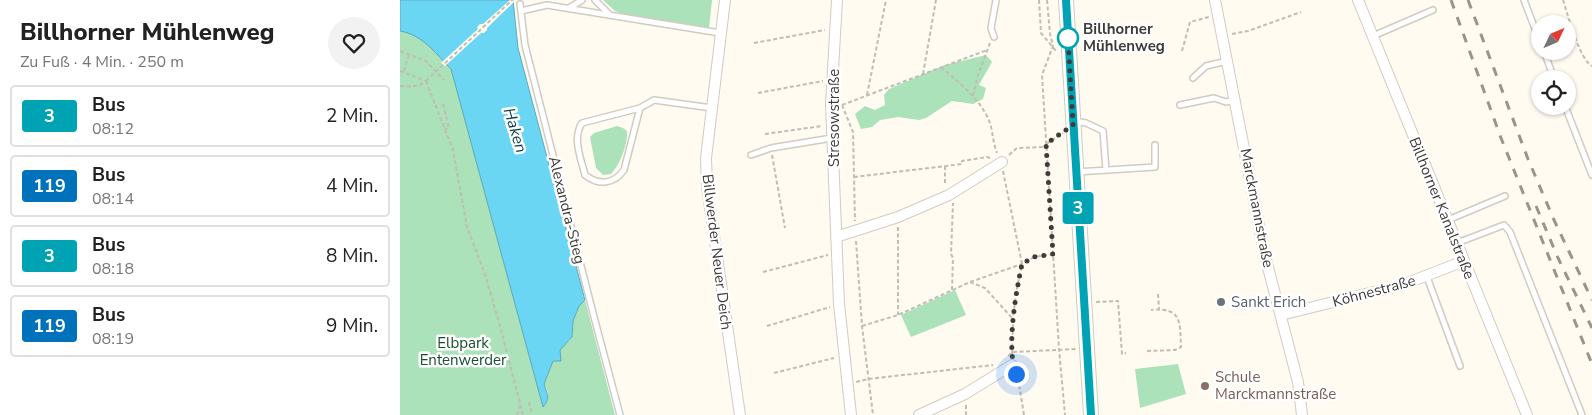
<!DOCTYPE html>
<html lang="de">
<meta charset="utf-8">
<style>
body{margin:0;font-family:"Nunito Sans",sans-serif;background:#f2f2f2;color:#222;height:100vh;display:flex;flex-direction:column;font-size:19px;white-space:nowrap}
*{box-sizing:border-box;margin:0}
p{font-size:16px;color:#767676}
.icon{flex:none;width:28px;height:28px;fill:none;stroke:currentColor;stroke-width:2;stroke-linecap:round;stroke-linejoin:round}
.map{position:relative;flex:1;overflow:hidden}
.details{display:flex;flex-direction:column;background:#fff;width:400px}
.details>*{flex:none}
.badge{padding:0 10px;border-radius:4px;font-size:18px;line-height:32px}
.needle{width:32px;rotate:46deg}
.controls{position:absolute;left:1131px;top:15px;display:grid;gap:10px}
.controls a{display:grid;place-items:center;width:45px;height:45px;border-radius:50%;background:#fff;box-shadow:0 1px 4px #0004;font-size:25px}
.you{position:absolute;width:25px;height:25px;margin:-12px;border:4px solid #fff;border-radius:50%;background:#1a73e8;box-shadow:0 0 0 8px #1a73e833}
.map>.badge{position:absolute;translate:-50% -50%;box-shadow:0 0 0 2px #fff}
.round{display:grid;place-items:center;flex:none;width:52px;height:52px;border-radius:26px;background:#f2f2f2}
.overview{display:flex;align-items:center;justify-content:space-between;height:85px;padding:0 20px}
h1{font-size:24px;font-weight:800;line-height:38px}
ul{padding:0;list-style:none}
li{display:flex;align-items:center;gap:15px;height:62px;margin:0 10px 8px;padding:0 10px;border:2px solid #e0e0e0;border-radius:5px}
li div{flex:1}
li b{display:block;font-size:19px}
li em{font-style:normal}
li .badge{min-width:55px;font-weight:700;text-align:center}
main{display:flex;flex:1;min-height:0}
.map>svg:first-child{display:block}
.green{fill:#abe2b9}
.water{fill:#6bd6f4;stroke:#5ea8bc}
.pier{fill:#fffbf1}
.lines{fill:none;stroke-linecap:round;stroke-linejoin:round}
.lane-casing{stroke:#d0ccc3;stroke-width:8}
.street-casing{stroke:#d0ccc3;stroke-width:12}
.secondary-casing{stroke:#d0ccc3;stroke-width:16}
.path{stroke:#c0bdb5;stroke-width:2;stroke-dasharray:4 2.5;stroke-linecap:butt}
.lane{stroke:#fff;stroke-width:5}
.street{stroke:#fff;stroke-width:10}
.secondary{stroke:#fff;stroke-width:14}
.rail{stroke:#98958f;stroke-width:3;stroke-dasharray:9 9;stroke-linecap:butt}
.path-bridge{stroke:#c0bdb5;stroke-width:2;stroke-dasharray:4 2.5;stroke-linecap:butt}
.line-casing{stroke:#fff;stroke-width:11}
.line{stroke:#00a3b4;stroke-width:8}
.walk{stroke:#3e3c39;stroke-width:5;stroke-dasharray:0 9}
.stop-dot{fill:#fff;stroke:#00a3b4;stroke-width:2.5}
.worship-dot{fill:#6b7280;stroke:#fff;stroke-width:2}
.education-dot{fill:#8d6e63;stroke:#fff;stroke-width:2}
.labels{text-anchor:middle;stroke-width:5;stroke-linejoin:round;paint-order:stroke}
.stop-label{font-size:15px;font-weight:bold;fill:#3e3c39;stroke:#fff;text-anchor:start}
.street-label{font-size:15px;fill:#3e3c39;stroke:#fff}
.worship-label{font-size:15px;fill:#5b616d;stroke:#fff;text-anchor:start}
.park-label{font-size:15px;fill:#174e2c;stroke:#fff}
.education-label{font-size:15px;fill:#785e54;stroke:#fff;text-anchor:start}
.water-label{font-size:16px;font-style:italic;fill:#11424f;stroke:#fff}
</style>
<main>
<section class="details">
<div class="overview"><div><h1>Billhorner Mühlenweg</h1><p>Zu Fuß · 4 Min. · 250 m</p></div><a class="round"><svg class="icon" aria-label="heart" viewBox="0 0 24 24"><path d="M12 20l-8-8c-3-5 5-10 8-4 3-6 11-1 8 4z"/></svg></a></div>
<ul>
<li><span class="badge" style="background:#00a3b4;color:#fff">3</span><div><b>Bus</b><p>08:12</p></div><em>2 Min.</em></li>
<li><span class="badge" style="background:#0072bc;color:#fff">119</span><div><b>Bus</b><p>08:14</p></div><em>4 Min.</em></li>
<li><span class="badge" style="background:#00a3b4;color:#fff">3</span><div><b>Bus</b><p>08:18</p></div><em>8 Min.</em></li>
<li><span class="badge" style="background:#0072bc;color:#fff">119</span><div><b>Bus</b><p>08:19</p></div><em>9 Min.</em></li>
</ul>
</section>
<div class="map">
<svg width="1192" height="415" viewBox="0 0 1192 415">
<rect width="100%" height="100%" fill="#fffbf1"/>
<!-- green -->
<path class="green" d="M203,0H312L309,28L228,16L215,11Z
M0,24L12,25L51,69L148,402V392L144,384L153,361H156L160,355L159,350L172,338L173,321L179,306L185,300L215,415H0Z
M586,55L592,62L579,85L586,88L583,99L573,104L552,101L526,118L519,120L498,117L480,120L472,127L461,129L455,114L465,106L475,110L485,105L484,95L489,89L545,65Z
M217,126L223,128L227,131C228,144 220,165 211,174L203,175L196,168L190,137L194,133Z
M555,290L566,315L511,337L501,315Z
M778,364L786,394L740,408L735,369Z"/>
<!-- water -->
<path class="water" d="M0,0H113L118,48L185,300L179,306L173,321L172,337L160,350L161,361H153L144,384C147,394 151,398 143,407L51,69C35,53 23,35 0,31Z"/>
<!-- pier -->
<path class="pier" d="M110,0L115,1L87,28V30L84,33H81L45,66L41,63L78,29L77,27L80,24H83Z"/>
<g class="lines">
<defs>
<path id="lane" d="M195,0L209,14
M1124,0L1140,42
M120,4L125,45L193,313L220,415
M169,8L182,0
M121,11L147,5L320,33
M973,36L1033,10
M594,37L591,28L596,0
M1144,51L1154,79
M793,78L806,66L827,61
M780,105L814,98L826,102L835,100
M1165,106L1192,175
M240,108L224,170C214,184 199,186 185,175C181,159 172,138 182,123L240,108L254,100L312,108
M674,121L686,123L703,131L706,170
M351,155L371,148L432,138
M676,172L755,167V145
M1048,220L1105,196
M1057,243L1104,225L1110,232L1182,415
M1027,277L1060,366"/>
<path id="street" d="M325,0L306,158L307,187L340,415
M437,0L431,104L439,304L451,415
M815,0L865,256L898,382L902,415
M958,0L1127,415
M436,237L498,217L549,195L602,162
M881,315L1002,285L1064,261
M519,415L565,394L612,365"/>
<path id="secondary" d="M666,0L691,415"/>
</defs>
<!-- lane casing -->
<use href="#lane" class="lane-casing"/>
<!-- street casing -->
<use href="#street" class="street-casing"/>
<!-- secondary casing -->
<use href="#secondary" class="secondary-casing"/>
<!-- path -->
<path class="path" d="M639,0L641,33L656,51
M647,0L650,34L653,46L642,75L659,349L665,415
M1163,0C1168,15 1179,59 1192,66
M832,34L848,31L901,12
M354,43L425,30
M0,51L26,61L44,80
M782,51L790,22L809,17
M541,67C559,83 581,99 590,123C593,133 593,143 597,153
M0,71L26,81
M4,71L9,54
M523,74L536,0
M26,81L53,150L67,227L85,274L100,326L123,415
M0,86C9,87 20,87 26,81
M358,93L423,81
M467,95L486,0
M573,96L578,75L590,43
M43,104L49,128L44,130
M442,105L453,132L455,221
M442,105L587,50
M365,134L422,126
M646,144L663,133
M372,155L385,228
M609,155L617,148L646,147
M545,166V185
M603,171L622,264L616,293L613,319L612,357
M454,177L562,164V161L587,157L590,158
M498,227V315
M456,241L462,326L473,415
M363,272L428,255
M570,282L585,288L613,319
M552,290L553,258L551,254L553,203
M758,294L759,309
M696,302L718,301L722,354L726,353
M367,326L430,307
M462,326L498,315L570,282L622,264L634,257L653,254
M747,351L775,350L781,347C780,322 782,307 751,310
M608,356L613,352L677,349
M374,373L434,358
M615,373L619,384L624,415
M456,382L468,379L593,365
M129,402L132,415
M566,405V415
M117,415L120,405"/>
<!-- lane -->
<use href="#lane" class="lane"/>
<!-- street -->
<use href="#street" class="street"/>
<!-- secondary -->
<use href="#secondary" class="secondary"/>
<!-- rail -->
<path class="rail" d="M1051,0L1101,138L1192,364
M1068,0L1128,159L1154,220L1192,300
M1136,206L1158,258L1192,328"/>
<!-- path-bridge -->
<path class="path-bridge" d="M26,81L112,0"/>
</g>
<g class="lines">
<defs>
<path id="line" d="M666,0L691,415"/>
</defs>
<!-- line casing -->
<use href="#line" class="line-casing"/>
<!-- line -->
<use href="#line" class="line"/>
<!-- walk -->
<path class="walk" d="M616,374C606,348 616,292 622,264L634,257L653,254L646,144L673,125L668,38"/>
</g>
<!-- markers -->
<circle class="stop-dot" cx="668" cy="38" r="10"/>
<circle class="worship-dot" cx="821" cy="302" r="5"/>
<circle class="education-dot" cx="805" cy="386" r="5"/>
<g class="labels">
<!-- stop labels -->
<g class="stop-label">
<text x="683" y="34">Billhorner<tspan x="683" dy="17">Mühlenweg</tspan></text>
</g>
<!-- street labels -->
<g class="street-label">
<text transform="translate(434 118) rotate(-90)" y="5">Stresowstraße</text>
<text transform="translate(857 208) rotate(79)" y="5">Marckmannstraße</text>
<text transform="translate(1042 208) rotate(68)" y="5">Billhorner Kanalstraße</text>
<text transform="translate(167 210) rotate(76)" y="5">Alexandra-Stieg</text>
<text transform="translate(317 252) rotate(83)" y="5">Billwerder Neuer Deich</text>
<text transform="translate(974 291) rotate(-15)" y="5">Köhnestraße</text>
</g>
<!-- worship labels -->
<g class="worship-label">
<text x="831" y="307">Sankt Erich</text>
</g>
<!-- park labels -->
<g class="park-label">
<text x="63" y="348">Elbpark<tspan x="63" dy="17">Entenwerder</tspan></text>
</g>
<!-- education labels -->
<g class="education-label">
<text x="815" y="382">Schule<tspan x="815" dy="17">Marckmannstraße</tspan></text>
</g>
<!-- water labels -->
<g class="water-label">
<text transform="translate(116 130) rotate(73)" y="6">Haken</text>
</g>
</g>
</svg>
<div class="controls">
<a><svg class="needle" viewBox="-14 -14 28 28"><path d="M0-13l5 13h-10z" fill="#e53935"/><path d="M0 13l5-13h-10z" fill="#767676"/></svg></a>
<a><svg class="icon" aria-label="locate" viewBox="0 0 24 24"><circle cx="12" cy="12" r="6"/><path d="M12 2v4M12 18v4M2 12h4M18 12h4"/></svg></a>
</div>
<div class="you" style="left:616px;top:374px"></div>
<b class="badge" style="left:678px;top:208px;background:#00a3b4;color:#fff">3</b>
</div>
</main>
